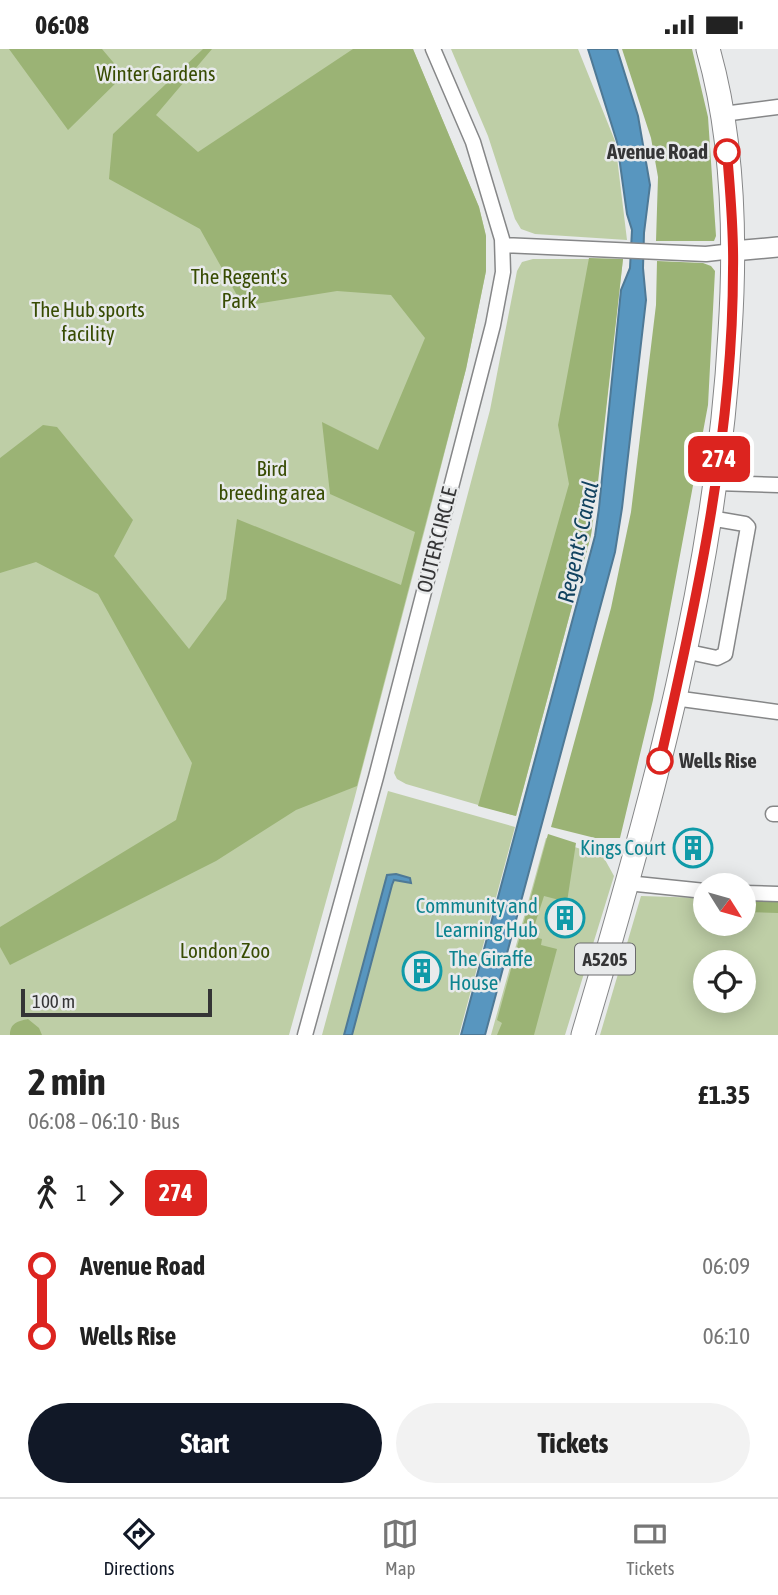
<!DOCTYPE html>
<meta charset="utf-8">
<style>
body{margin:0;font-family:"Asap Condensed",sans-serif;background:#f2f2f2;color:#222;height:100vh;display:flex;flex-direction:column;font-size:26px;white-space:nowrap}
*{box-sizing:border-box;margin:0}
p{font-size:23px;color:#767676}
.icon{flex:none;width:38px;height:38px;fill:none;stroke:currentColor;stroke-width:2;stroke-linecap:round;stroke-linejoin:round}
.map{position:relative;height:986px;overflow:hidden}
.drawer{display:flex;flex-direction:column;background:#fff;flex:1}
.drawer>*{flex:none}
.badge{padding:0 14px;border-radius:10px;font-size:24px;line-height:46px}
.needle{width:46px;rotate:127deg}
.tools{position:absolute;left:693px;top:824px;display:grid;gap:14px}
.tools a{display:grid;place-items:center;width:63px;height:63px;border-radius:50%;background:#fff;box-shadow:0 4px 18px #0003;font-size:35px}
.scale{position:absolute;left:21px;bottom:18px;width:191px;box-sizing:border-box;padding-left:7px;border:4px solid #353536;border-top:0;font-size:19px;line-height:24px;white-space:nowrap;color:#353536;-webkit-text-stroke:5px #e8eaeb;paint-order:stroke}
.map>.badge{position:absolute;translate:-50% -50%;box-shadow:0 0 0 4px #fff}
.legs{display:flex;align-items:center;gap:10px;height:77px;padding:0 28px;font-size:23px}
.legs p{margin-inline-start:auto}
.overview{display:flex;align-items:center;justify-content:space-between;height:119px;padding:0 28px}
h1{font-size:38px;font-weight:700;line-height:52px}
.action{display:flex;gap:14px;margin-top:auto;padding:14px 28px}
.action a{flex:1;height:80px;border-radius:42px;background:#111827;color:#fff;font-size:28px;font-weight:700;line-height:80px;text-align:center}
.action a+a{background:#f2f2f2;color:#222}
ul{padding:0 28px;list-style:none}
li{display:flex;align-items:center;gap:24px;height:70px;font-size:26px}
li i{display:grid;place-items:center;width:10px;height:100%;margin:0 9px;background:currentColor}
li i::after{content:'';width:18px;height:18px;margin:-9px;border:5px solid;border-radius:50%;background:#fff}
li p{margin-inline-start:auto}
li:first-child i{background:linear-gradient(#0000 50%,currentColor 0)}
li:last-child i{background:linear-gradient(currentColor 50%,#0000 0)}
.status{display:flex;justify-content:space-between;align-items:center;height:49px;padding:0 35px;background:#fff;direction:ltr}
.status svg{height:19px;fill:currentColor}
.menu{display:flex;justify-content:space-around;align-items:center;height:98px;border-top:2px solid #e0e0e0;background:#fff;font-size:19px;color:#767676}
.menu a{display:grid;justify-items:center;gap:4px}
.menu .active{color:#111827}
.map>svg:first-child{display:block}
.green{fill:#becea6;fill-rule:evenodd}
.forest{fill:#9bb375}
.water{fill:#5896bf;stroke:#4e7996;stroke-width:2}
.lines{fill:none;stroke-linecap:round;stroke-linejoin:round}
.minor-casing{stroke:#868788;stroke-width:17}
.secondary-casing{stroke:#868788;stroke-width:22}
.primary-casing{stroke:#868788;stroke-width:25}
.minor{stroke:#fff;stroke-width:14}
.secondary{stroke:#fff;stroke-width:19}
.primary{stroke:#fff;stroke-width:23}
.line-1-casing{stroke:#fff;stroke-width:16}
.line-1{stroke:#dc241f;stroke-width:10}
.stop-1-dot{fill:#fff;stroke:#dc241f;stroke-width:3.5}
.labels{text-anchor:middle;stroke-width:5;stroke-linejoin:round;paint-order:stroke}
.shield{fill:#e8eaeb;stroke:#6b6b6c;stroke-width:2}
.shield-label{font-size:19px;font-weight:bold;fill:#353536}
.park-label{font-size:21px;fill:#384c03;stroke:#e8eaeb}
.stop-label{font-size:21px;font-weight:bold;fill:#353536;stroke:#e8eaeb;text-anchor:end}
.street-label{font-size:21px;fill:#353536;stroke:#e8eaeb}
.culture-label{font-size:21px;fill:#0d838f;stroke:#e8eaeb;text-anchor:end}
.water-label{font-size:23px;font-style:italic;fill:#11425f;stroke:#e8eaeb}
</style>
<div class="status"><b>06:08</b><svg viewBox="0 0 49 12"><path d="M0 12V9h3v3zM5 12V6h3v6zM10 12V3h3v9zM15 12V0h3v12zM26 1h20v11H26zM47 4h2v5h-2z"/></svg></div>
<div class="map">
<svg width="778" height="986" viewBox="0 0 778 986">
<rect width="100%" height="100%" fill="#e8eaeb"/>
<!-- green -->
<path class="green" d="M0,0H413L479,158L486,187V222L466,320L425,480L354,751L289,986H0Z
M451,0H578L615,92L627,191L535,185L521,180L515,170L488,87Z
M533,210H623L591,486L516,767L406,735L397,730L394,724L490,361L517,222L522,213Z
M388,742L515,778L459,986H322Z
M546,789L603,807L614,827L565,986H491Z
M641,847L705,849V875H744V851L778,852V986H600ZM705,914H744V952H705Z"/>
<!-- forest -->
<path class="forest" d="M9,0H102L124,26L68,81Z
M203,0H212L156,66L198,103L353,0H413L479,158L486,187V222L466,320L357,737L296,761L216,812L10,916L0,898V878L176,771L192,714L98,545L36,513L0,524V409L43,376L57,378L133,471L114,507L189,600L226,550L237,470L401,536L415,483L330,445L322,373L378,401L425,289L391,246L337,242L243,257L200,180L109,130L113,85Z
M622,0H692L708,68L716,187L714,192H656L658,128L651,89Z
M589,209L623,210L596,451L591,486L516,767L478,757L569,435L558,376Z
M657,212L703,214L711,217L715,222L708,356L653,651L620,789H595L551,778L611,559L631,463L656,256Z
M548,785L576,794L567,853L544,847L533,881L540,884L538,889L542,890L541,896L557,900L534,986H497L502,974L497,971Z
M744,851L778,852V864L744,863Z
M28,970L39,979L42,986H10C10,974 18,972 28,970Z"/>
<!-- water -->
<path class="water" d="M588,0H617L638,67L650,136L644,184L643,219L646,251L622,459L615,503L485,986H461L595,487L599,459L621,241L630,219L632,181L627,165L617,93Z
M396,825L410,829L411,834L394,831L392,836L352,986H344L387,826Z"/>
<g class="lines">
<defs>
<path id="minor" d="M723,65L778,58
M503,196L706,205L733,202
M716,434L778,436
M684,602L717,609L725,605L748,478L745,475L710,469
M674,649L778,663
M773,765H778
M627,834L705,842
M744,844L778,845
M305,986L376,728L493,276L503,223L502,190L473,93L433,0"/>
<path id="secondary" d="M733,202L778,198"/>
<path id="primary" d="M583,986C651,758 717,522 730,283C736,190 734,91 708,0"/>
</defs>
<!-- minor casing -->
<use href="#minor" class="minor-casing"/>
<!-- secondary casing -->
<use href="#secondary" class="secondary-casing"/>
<!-- primary casing -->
<use href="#primary" class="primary-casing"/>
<!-- minor -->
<use href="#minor" class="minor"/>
<!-- secondary -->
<use href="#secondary" class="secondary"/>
<!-- primary -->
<use href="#primary" class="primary"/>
</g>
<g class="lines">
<defs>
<path id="line-1" d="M660,712C697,551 733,385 733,220C734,181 730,142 727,103"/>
</defs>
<!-- line-1 casing -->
<use href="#line-1" class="line-1-casing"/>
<!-- line-1 -->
<use href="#line-1" class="line-1"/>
</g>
<!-- icons -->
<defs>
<symbol id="building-ring" viewBox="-11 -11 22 22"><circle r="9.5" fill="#e8eaeb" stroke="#0f9aa8" stroke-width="1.5"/><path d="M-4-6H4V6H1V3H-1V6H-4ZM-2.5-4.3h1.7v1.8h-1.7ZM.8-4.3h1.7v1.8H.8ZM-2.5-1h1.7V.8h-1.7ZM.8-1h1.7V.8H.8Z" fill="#0f9aa8"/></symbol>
</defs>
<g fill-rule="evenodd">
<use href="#building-ring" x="671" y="777" width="44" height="44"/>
<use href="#building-ring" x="543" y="847" width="44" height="44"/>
<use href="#building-ring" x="400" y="900" width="44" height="44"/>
</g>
<!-- markers -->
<g class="stop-1-dot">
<circle cx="727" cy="103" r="12"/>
<circle cx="660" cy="712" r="12"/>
</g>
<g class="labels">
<!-- shield labels -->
<rect class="shield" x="575" y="894.5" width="60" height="31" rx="5"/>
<g class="shield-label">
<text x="605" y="917">A5205</text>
</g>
<!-- park labels -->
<g class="park-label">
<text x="156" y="32">Winter Gardens</text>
<text x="239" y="235">The Regent's<tspan x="239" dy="24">Park</tspan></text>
<text x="88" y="268">The Hub sports<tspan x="88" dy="24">facility</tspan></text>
<text x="272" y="427">Bird<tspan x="272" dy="24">breeding area</tspan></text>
<text x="225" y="909">London Zoo</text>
</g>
<!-- stop labels -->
<g class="stop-label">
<text x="708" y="110">Avenue Road</text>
<text x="679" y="719" text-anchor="start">Wells Rise</text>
</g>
<!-- street labels -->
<g class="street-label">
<text transform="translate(437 491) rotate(-76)" y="7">OUTER CIRCLE</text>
</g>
<!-- culture labels -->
<g class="culture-label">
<text x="666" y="806">Kings Court</text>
<text x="538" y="864">Community and<tspan x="538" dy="24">Learning Hub</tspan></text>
<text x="449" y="917" text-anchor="start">The Giraffe<tspan x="449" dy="24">House</tspan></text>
</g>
<!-- water labels -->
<g class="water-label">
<text transform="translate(578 493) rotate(-78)" y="8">Regent's Canal</text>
</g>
</g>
</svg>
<div class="tools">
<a><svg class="needle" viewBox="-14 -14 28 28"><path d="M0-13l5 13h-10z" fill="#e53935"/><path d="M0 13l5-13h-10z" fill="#767676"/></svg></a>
<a><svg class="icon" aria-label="locate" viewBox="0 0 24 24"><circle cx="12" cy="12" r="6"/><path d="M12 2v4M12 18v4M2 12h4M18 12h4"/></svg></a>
</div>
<div class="scale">100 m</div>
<b class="badge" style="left:719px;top:410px;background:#dc241f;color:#fff">274</b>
</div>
<section class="drawer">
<div class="overview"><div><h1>2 min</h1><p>06:08 – 06:10 · Bus</p></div><b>£1.35</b></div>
<div class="legs"><svg class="icon" aria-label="walk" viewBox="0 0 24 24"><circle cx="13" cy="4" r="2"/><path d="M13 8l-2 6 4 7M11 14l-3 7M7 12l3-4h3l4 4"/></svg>1<svg class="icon" aria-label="forward" viewBox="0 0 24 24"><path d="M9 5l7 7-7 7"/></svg><b class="badge" style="background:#dc241f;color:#fff">274</b></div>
<ul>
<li><i style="color:#dc241f"></i><b>Avenue Road</b><p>06:09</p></li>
<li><i style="color:#dc241f"></i><b>Wells Rise</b><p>06:10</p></li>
</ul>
<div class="action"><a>Start</a><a>Tickets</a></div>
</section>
<nav class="menu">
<a class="active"><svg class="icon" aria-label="directions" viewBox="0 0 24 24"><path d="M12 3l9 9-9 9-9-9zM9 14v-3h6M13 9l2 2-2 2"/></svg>Directions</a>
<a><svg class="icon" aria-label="map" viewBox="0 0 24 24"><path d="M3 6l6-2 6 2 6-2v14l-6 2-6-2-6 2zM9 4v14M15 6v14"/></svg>Map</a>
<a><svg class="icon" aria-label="tickets" viewBox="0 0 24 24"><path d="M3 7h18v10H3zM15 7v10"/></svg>Tickets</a>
</nav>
